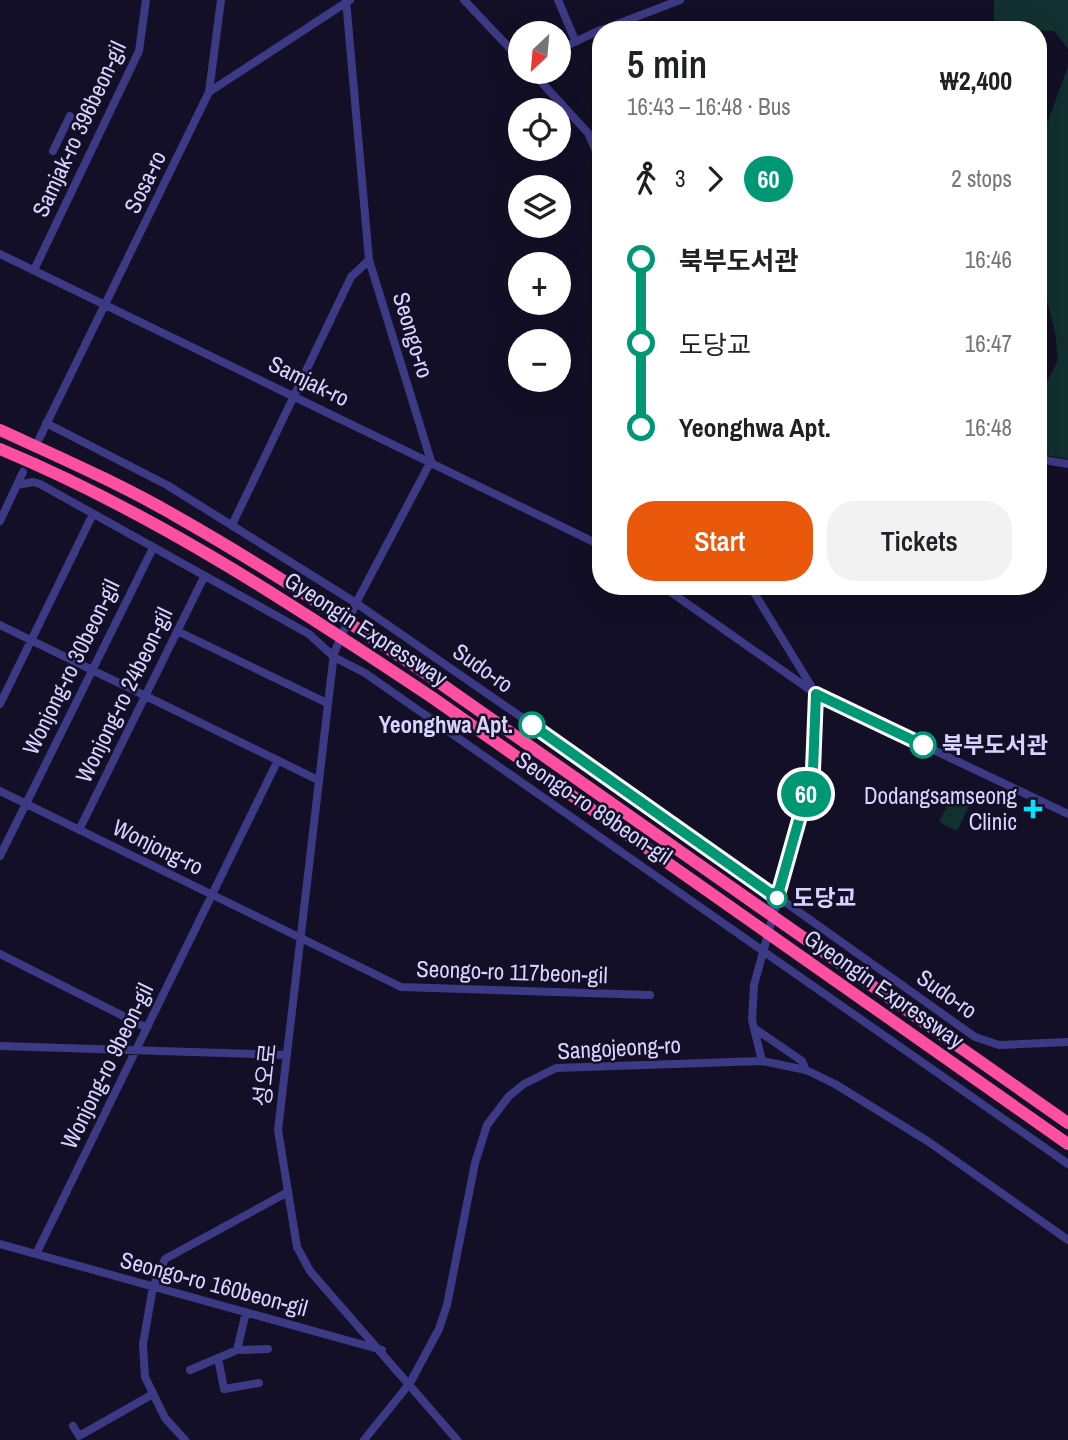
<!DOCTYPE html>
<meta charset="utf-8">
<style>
body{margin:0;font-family:"Archivo Narrow","Noto Sans KR",sans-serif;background:#f2f2f2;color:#202124;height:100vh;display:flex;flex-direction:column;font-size:26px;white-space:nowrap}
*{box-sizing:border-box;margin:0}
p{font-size:23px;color:#757577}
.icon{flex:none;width:38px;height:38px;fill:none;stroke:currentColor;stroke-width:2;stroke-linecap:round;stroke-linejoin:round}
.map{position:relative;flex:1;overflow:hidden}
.panel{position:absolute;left:592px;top:21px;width:455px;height:574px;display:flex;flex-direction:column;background:#fff;border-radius:28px;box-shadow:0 7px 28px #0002}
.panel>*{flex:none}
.badge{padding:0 14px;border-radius:23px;font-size:24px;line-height:46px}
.needle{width:46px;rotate:206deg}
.controls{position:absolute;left:508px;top:21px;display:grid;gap:14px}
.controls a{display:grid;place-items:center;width:63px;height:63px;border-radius:50%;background:#fff;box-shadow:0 7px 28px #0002;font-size:35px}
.map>.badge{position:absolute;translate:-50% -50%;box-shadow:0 0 0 4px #fff}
.legs{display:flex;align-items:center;gap:10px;height:77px;padding:0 35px;font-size:23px}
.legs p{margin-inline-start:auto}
.overview{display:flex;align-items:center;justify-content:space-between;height:119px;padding:0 35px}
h1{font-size:38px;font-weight:600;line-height:52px}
.button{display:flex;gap:14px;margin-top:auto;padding:14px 35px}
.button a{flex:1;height:80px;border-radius:28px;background:#ea580c;color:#fff;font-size:28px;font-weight:600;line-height:80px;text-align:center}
.button a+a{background:#f2f2f2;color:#202124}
ul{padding:0 35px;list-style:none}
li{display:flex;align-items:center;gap:24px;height:84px;font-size:26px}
li i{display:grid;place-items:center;width:10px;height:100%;margin:0 9px;background:currentColor}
li i::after{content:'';width:18px;height:18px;margin:-9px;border:5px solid;border-radius:50%;background:#fff}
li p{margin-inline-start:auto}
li:first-child i{background:linear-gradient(#0000 50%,currentColor 0)}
li:last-child i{background:linear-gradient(currentColor 50%,#0000 0)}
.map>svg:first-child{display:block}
.green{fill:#12302f}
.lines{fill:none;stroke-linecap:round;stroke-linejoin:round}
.minor{stroke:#3d3a85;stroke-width:8}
.highway{stroke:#ff4fa3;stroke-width:12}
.line-1-casing{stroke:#fff;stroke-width:16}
.line-1{stroke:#009775;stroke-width:10}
.stop-1-dot{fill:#fff;stroke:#009775;stroke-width:3.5}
.poi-dot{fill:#00e5ff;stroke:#130f26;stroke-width:2.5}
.labels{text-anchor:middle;stroke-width:5;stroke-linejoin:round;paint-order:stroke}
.street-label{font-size:23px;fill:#d9d4ff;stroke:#130f26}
.stop-label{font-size:23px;font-weight:bold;fill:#d9d4ff;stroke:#130f26;text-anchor:start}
.poi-label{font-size:23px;fill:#d9d4ff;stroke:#130f26;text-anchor:end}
</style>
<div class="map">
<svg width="1068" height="1440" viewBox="0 0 1068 1440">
<rect width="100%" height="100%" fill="#130f26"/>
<!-- green -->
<path class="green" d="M994,0H1068V49L1054,31L1017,30L994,24Z
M1068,66V459L1038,454V385H1045L1058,360L1055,332L1038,265L1041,187L1038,176V122L1048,121Z
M959,793L965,795L970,804L957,831L939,822L952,797Z"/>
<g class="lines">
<!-- minor -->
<path class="minor" d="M346,0L369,260L431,461L356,603L334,653L278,1130L297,1247L310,1271L457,1440
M464,0L520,59
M558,0L575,40
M602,30L680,0
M558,50L600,30
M532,72L588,133L600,160
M209,92L221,0
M53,151L70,116
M0,254L600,545
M34,270L139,51L146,0
M46,423L167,485L356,603L650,806L975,1037L999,1045L1068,1042
M39,439L209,92L350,0
M1038,459L1068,464
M17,485L33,482L40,484L309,634L334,657
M0,521L23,472
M232,525L351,277L369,260
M662,586L816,694L1068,814
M750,586L816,694L813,770L754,985L752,1020L762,1061
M0,625L318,780
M177,631L327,703
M334,657L365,673L1068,1164
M0,704L93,514
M0,791L401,987L650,995
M79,830L204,577
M0,856L153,548
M0,954L147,1028
M754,1028L802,1061L806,1070
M0,1046L287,1055
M0,1244L382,1350
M36,1254L278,760
M237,1350L268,1349
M218,1358L224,1389L259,1383
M190,1370L237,1350L246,1312
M73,1426L79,1436L153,1394
M185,1440L165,1418L145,1377L143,1344L153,1287L165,1259L288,1192
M364,1440L410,1383L439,1329L447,1305L475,1163L487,1125L509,1096L524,1084L556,1068L762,1061L806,1070L835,1084L929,1142L1068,1240"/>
<!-- highway -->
<path class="highway" d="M0,430C61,458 123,485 181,519C269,569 353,625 437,681L1068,1123
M0,449C154,513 295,606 433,698L1068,1144"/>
</g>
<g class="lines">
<defs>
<path id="line-1" d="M532,725L777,898L813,770L816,694L923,745"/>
</defs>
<!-- line-1 casing -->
<use href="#line-1" class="line-1-casing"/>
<!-- line-1 -->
<use href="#line-1" class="line-1"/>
</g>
<!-- markers -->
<g class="stop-1-dot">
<circle cx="532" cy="725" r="12"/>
<circle cx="923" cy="745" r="12"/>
<circle cx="777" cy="898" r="9"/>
</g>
<path class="poi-dot" d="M1029.5 798.5h7v7h7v7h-7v7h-7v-7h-7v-7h7z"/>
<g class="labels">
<!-- street labels -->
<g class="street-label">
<text transform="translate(79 129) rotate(-65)" y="8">Samjak-ro 396beon-gil</text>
<text transform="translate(145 182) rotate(-64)" y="8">Sosa-ro</text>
<text transform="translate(413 335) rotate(73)" y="8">Seongo-ro</text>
<text transform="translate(309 381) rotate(26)" y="8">Samjak-ro</text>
<text transform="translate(366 629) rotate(33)" y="8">Gyeongin Expressway</text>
<text transform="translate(71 667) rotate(-64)" y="8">Wonjong-ro 30beon-gil</text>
<text transform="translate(483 668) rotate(35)" y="8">Sudo-ro</text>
<text transform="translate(124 695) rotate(-64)" y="8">Wonjong-ro 24beon-gil</text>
<text transform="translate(594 808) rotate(34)" y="8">Seongo-ro 89beon-gil</text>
<text transform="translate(158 847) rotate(26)" y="8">Wonjong-ro</text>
<text transform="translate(512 972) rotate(2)" y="8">Seongo-ro 117beon-gil</text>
<text transform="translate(884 989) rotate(35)" y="8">Gyeongin Expressway</text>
<text transform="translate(947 994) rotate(35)" y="8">Sudo-ro</text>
<text transform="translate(619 1048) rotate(-3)" y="8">Sangojeong-ro</text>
<text transform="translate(107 1066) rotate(-64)" y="8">Wonjong-ro 9beon-gil</text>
<text transform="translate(265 1075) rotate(-84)" y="8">성오로</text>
<text transform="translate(214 1284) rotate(15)" y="8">Seongo-ro 160beon-gil</text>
</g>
<!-- stop labels -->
<g class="stop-label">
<text x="513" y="733" text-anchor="end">Yeonghwa Apt.</text>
<text x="942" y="753">북부도서관</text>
<text x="793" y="906">도당교</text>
</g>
<!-- poi labels -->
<g class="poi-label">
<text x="1017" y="804">Dodangsamseong<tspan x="1017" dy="26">Clinic</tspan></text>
</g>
</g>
</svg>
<div class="controls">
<a><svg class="needle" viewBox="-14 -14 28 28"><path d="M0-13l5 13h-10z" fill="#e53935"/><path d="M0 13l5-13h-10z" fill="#757577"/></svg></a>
<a><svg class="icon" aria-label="locate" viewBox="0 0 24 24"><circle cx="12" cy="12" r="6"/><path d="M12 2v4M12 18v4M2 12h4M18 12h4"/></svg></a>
<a><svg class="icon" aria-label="layers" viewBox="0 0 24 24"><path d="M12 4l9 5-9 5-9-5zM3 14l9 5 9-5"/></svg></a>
<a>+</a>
<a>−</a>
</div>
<b class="badge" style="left:806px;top:794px;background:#009775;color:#fff">60</b>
<section class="panel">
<div class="overview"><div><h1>5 min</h1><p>16:43 – 16:48 · Bus</p></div><b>₩2,400</b></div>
<div class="legs"><svg class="icon" aria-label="walk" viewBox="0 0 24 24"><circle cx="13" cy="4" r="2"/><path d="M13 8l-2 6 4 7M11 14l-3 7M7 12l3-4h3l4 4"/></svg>3<svg class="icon" aria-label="forward" viewBox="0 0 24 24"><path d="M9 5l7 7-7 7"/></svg><b class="badge" style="background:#009775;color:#fff">60</b><p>2 stops</p></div>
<ul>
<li><i style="color:#009775"></i><b>북부도서관</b><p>16:46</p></li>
<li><i style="color:#009775"></i><span>도당교</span><p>16:47</p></li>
<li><i style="color:#009775"></i><b>Yeonghwa Apt.</b><p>16:48</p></li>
</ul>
<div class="button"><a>Start</a><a>Tickets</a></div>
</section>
</div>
